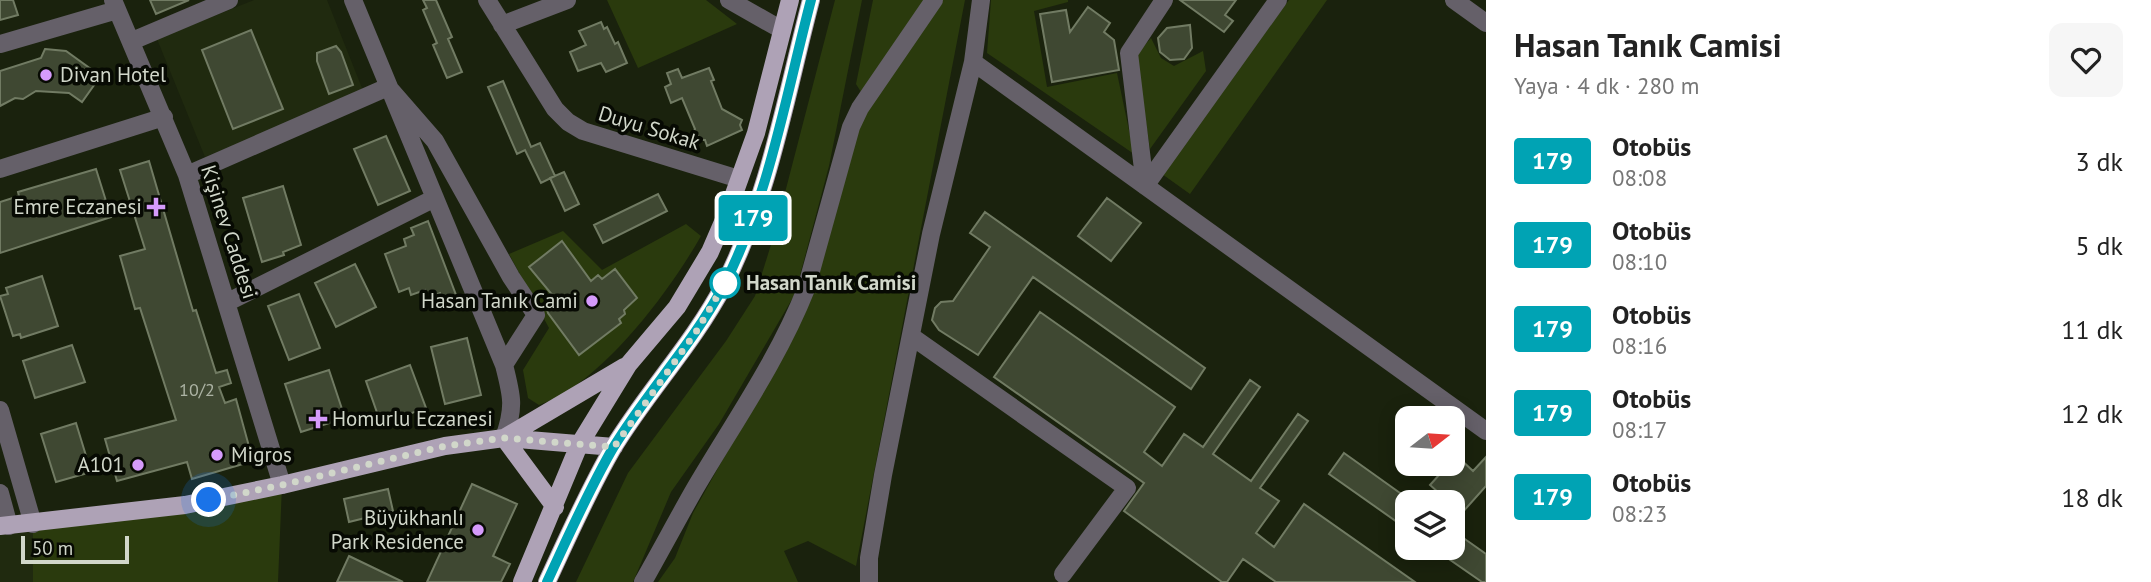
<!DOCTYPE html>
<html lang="tr">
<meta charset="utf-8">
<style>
body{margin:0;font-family:"PT Sans",sans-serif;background:#f6f6f6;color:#222;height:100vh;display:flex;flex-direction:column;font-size:26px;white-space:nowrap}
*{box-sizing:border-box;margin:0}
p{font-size:23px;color:#767676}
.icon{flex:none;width:38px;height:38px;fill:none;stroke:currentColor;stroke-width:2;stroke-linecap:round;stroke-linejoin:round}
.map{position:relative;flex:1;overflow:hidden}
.panel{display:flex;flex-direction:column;background:#fff;width:665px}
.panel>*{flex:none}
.badge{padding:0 14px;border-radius:5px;font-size:24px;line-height:46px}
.needle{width:46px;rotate:73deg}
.buttons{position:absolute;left:1395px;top:406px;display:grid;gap:14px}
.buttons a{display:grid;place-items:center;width:70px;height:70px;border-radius:14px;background:#fff;box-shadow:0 4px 18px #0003;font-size:35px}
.scale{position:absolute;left:21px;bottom:18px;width:108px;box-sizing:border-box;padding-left:7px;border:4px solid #d1d7ca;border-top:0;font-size:19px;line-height:24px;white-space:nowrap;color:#d1d7ca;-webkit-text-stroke:5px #070a03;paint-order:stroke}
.you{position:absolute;width:35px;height:35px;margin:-18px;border:5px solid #fff;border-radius:50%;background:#1a73e8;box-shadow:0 0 0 10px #1a73e833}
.map>.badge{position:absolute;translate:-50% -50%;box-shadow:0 0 0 4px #fff}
.round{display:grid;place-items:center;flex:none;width:74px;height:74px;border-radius:14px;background:#f6f6f6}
.head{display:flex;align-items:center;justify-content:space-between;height:119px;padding:0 28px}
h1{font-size:33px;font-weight:700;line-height:52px}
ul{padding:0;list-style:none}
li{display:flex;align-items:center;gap:21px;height:84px;padding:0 28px}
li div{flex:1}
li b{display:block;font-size:26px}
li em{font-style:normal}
li .badge{min-width:77px;font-weight:700;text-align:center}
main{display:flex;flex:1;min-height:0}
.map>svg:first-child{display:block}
.built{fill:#202a0f}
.green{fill:#2a3a0d}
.building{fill:#3f4832;stroke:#717b63;stroke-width:2}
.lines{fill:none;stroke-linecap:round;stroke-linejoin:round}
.minor{stroke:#656069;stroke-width:18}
.major{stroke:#aea2b6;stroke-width:18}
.line-casing{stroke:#fff;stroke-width:16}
.line{stroke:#00a3b4;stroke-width:10}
.walk{stroke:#d1d7ca;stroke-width:7;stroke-dasharray:0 12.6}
.poi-dot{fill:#d59bfb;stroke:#070a03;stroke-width:2.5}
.stop-dot{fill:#fff;stroke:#00a3b4;stroke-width:3.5}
.labels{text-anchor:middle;stroke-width:7;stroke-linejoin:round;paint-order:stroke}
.number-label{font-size:18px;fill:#acb3a4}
.poi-label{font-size:21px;fill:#d1d7ca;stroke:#070a03;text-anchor:end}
.street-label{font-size:21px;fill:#d1d7ca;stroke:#070a03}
.stop-label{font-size:21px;font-weight:bold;fill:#d1d7ca;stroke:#070a03;text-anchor:start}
</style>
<main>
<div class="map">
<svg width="1486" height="582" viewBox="0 0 1486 582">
<rect width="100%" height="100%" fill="#1a220d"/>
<!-- built -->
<path class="built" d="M254,0H327L364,93L205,157L157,39Z
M33,524V582H0V526Z"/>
<!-- green -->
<path class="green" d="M607,0H706L737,24L638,68Z
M835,0H862L829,166L795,294L719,424L671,492L633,582H576L628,473L726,341L755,296L774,235Z
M873,0H926L861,92L856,84Z
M942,0H965L856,566L808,541L784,551L798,582H658L675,558L693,513L801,319L860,108Z
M991,0H1068V2L1034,11L1047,87L1117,73L1134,154L987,53Z
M1289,0H1327L1190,194L1162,174Z
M1151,38L1161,58L1174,66L1203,51L1206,71L1150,149L1136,55Z
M686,224L701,236C670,290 620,356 568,391C560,397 549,401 539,405L528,398L523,370L549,328L509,254L563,231L602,270Z
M282,485L278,582H33V524Z"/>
<!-- building -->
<path class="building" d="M0,0H13L18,15L0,20Z
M150,0H189L156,14Z
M423,0H436L452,37L448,39L462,72L447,78L433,45L437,43L423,10L427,8Z
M1180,0H1236L1225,15L1233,21L1224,32Z
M1088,7L1110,23L1104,32L1114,40L1119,70L1052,82L1040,14L1066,10L1070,32Z
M601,22L604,29L607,27L615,44L618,42L627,63L606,72L601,63L578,71L570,52L586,45L579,31Z
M1190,25L1192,48L1184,59L1170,60L1160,52L1158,38L1167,28Z
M251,30L283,109L233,129L202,50Z
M336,46L341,52L353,85L329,94L317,61V53Z
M45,49L66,51L95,72L90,78L97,81L82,102L69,93L36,91L23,99L15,98L0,106V71L41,58Z
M709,68L714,80L711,81L722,109L742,120L740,125L742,130L707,146L705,140H700L698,136L693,133L695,129L682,98L671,103L665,87L671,84L667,73L678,69L682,78Z
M503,81L531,147L540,143L555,176L541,183L525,150L517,154L488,87Z
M386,136L410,191L378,205L354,149Z
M149,161L193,311L196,310L216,373L227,370L231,383L219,387L225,403L236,399L253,461L192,479L187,462L117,481L105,439L176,420L140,308L135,309L120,256L145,249L120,170Z
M96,169L111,217L0,253V202L19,196L18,192Z
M564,172L579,204L565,211L550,178Z
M283,186L301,245L283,252L284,255L262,262L243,198Z
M658,194L667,211L603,243L594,225Z
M1107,198L1141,223L1111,261L1078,236Z
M985,212L1205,368L1191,389L1033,277L978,355L939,330L932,320L935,308L941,302L953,301L990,247L970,233Z
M428,221L456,295L442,300L440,293L428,298L425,290L411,295L409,288L399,292L385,254L406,246L404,239L414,235L411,228Z
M562,241L591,281L598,275L602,279L615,269L637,298L624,310L625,314L619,319L621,323L579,355L548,313L546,305L554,297L529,267Z
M355,264L376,307L336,327L315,283Z
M42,276L58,326L21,338L20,334L13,336L0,296L8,294L6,288Z
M299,294L320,348L289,360L268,306Z
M1040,312L1175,407L1144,452L1162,466L1184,434L1203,447L1250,380L1260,387L1213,454L1251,481L1298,414L1308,421L1260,488L1279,501L1256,533L1274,547L1304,504L1415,582H1276L1243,559L1227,582H1222L1124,511L1144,483L994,377Z
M467,338L481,395L445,404L431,347Z
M72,345L85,382L35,398L23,361Z
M410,365L426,408L381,424L366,381Z
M329,370L345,418L301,432L285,384Z
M76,423L91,472L56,482L41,434Z
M1344,453L1407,498V529L1329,474Z
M1457,456L1473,471L1486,457V486L1461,514L1452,506V502H1449L1430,485L1449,464H1452Z
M472,484L517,504L493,556L510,564L501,582H427Z
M388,489L393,511L349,522L344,499Z
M1452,530L1486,554V582H1482L1433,548H1452Z
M349,556L403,582H337Z"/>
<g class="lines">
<!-- minor -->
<path class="minor" d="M113,0L187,175L282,485
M353,0L504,365C512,396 515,407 504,438
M487,0L555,109L568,122L583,131L739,179
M729,0L782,30
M1454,0L1486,23
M502,25L567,0
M132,41L229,0
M0,44L117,10
M973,62L1486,431
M0,169L164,117
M187,175L388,87L435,141L511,277L536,315L504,365
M1145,186L1278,0
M1145,186L1129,53L1164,0
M228,302L435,198
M911,336L1127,488L1063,574
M0,410L33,524
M0,493L9,526
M643,582C660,552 676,522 693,492C732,425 777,362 806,289L851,127L860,108L934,0
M869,582V558L883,475L931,234L973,62L981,0"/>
<!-- major -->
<path class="major" d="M504,438L624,367
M504,438L555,507
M0,526L185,505L282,485L445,446L504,438L614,447
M522,582L579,445L628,365L677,307L710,252L729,208L756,133L790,0
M547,582C568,537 588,491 613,448C647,392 693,344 724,285C769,197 786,95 811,0"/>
</g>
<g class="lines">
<defs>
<path id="line" d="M547,582C568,537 588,491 613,448C647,392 693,344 724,285C769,197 786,95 811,0"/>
</defs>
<!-- line casing -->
<use href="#line" class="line-casing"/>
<!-- line -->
<use href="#line" class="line"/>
<!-- walk -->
<path class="walk" d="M209,500L282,485L445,446L504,438L614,447L696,332L725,283"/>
</g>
<!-- markers -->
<g class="poi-dot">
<circle cx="46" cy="75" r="7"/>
<path d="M152.5 196.5h7v7h7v7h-7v7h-7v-7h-7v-7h7z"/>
<circle cx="592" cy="301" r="7"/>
<path d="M314.5 408.5h7v7h7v7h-7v7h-7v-7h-7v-7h7z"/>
<circle cx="217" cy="455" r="7"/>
<circle cx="138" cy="465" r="7"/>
<circle cx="478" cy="530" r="7"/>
</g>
<circle class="stop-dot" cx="725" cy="283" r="14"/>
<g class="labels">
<!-- number labels -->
<g class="number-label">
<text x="197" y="396">10/2</text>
</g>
<!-- poi labels -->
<g class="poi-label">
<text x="60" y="82" text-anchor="start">Divan Hotel</text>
<text x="142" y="214">Emre Eczanesi</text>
<text x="578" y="308">Hasan Tanık Cami</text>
<text x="332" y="426" text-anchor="start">Homurlu Eczanesi</text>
<text x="231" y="462" text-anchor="start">Migros</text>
<text x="124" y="472">A101</text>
<text x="464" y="525">Büyükhanlı<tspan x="464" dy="24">Park Residence</tspan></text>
</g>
<!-- street labels -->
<g class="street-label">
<text transform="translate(649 128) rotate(17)" y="7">Duyu Sokak</text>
<text transform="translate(229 232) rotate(72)" y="7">Kişinev Caddesi</text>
</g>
<!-- stop labels -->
<g class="stop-label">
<text x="746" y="290">Hasan Tanık Camisi</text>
</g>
</g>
</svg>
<div class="buttons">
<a><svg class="needle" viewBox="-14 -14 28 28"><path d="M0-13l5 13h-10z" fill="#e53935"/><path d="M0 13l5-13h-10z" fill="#767676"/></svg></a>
<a><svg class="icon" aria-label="layers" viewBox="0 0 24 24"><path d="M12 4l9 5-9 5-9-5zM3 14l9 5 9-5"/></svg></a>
</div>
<div class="scale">50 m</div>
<div class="you" style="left:209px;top:500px"></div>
<b class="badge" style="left:753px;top:218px;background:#00a3b4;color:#fff">179</b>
</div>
<section class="panel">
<div class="head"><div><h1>Hasan Tanık Camisi</h1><p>Yaya · 4 dk · 280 m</p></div><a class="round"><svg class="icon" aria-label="heart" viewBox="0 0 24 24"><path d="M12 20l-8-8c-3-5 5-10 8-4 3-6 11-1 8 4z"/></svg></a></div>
<ul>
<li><span class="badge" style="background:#00a3b4;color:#fff">179</span><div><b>Otobüs</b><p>08:08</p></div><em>3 dk</em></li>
<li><span class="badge" style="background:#00a3b4;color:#fff">179</span><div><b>Otobüs</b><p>08:10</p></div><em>5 dk</em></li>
<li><span class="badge" style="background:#00a3b4;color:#fff">179</span><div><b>Otobüs</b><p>08:16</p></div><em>11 dk</em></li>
<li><span class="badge" style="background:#00a3b4;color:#fff">179</span><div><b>Otobüs</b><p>08:17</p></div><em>12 dk</em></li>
<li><span class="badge" style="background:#00a3b4;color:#fff">179</span><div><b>Otobüs</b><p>08:23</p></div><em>18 dk</em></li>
</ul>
</section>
</main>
